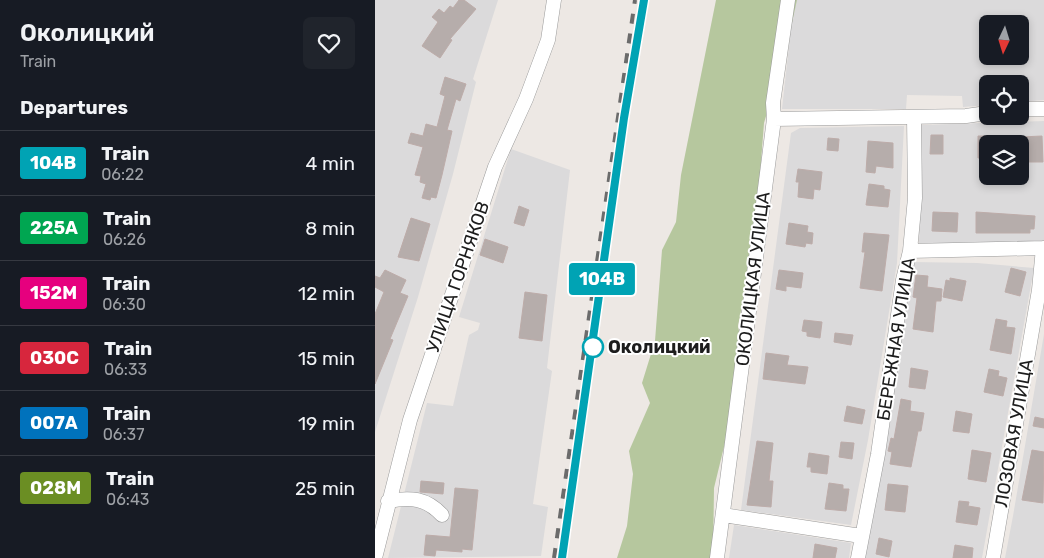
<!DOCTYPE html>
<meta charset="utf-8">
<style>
body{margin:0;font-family:Rubik,sans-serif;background:#20242c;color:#f1f3f6;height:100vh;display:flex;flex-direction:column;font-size:19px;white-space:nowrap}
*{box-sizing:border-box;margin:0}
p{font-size:16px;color:#9ea1a6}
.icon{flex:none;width:28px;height:28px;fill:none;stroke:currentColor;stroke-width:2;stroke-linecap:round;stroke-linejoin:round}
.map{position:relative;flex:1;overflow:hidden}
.sheet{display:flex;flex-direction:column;background:#171b24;width:375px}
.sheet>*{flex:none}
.badge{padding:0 10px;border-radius:4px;font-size:18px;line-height:32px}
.needle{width:32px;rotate:184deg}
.buttons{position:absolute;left:604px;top:15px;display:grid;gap:10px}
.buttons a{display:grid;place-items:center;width:50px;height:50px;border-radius:8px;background:#171b24;box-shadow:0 2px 8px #0003;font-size:25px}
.map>.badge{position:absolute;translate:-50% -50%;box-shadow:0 0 0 2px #fff}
h2{padding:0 20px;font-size:19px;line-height:45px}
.round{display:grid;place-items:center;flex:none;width:52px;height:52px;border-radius:8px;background:#20242c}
.summary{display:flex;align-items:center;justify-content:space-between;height:85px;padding:0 20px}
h1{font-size:24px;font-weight:600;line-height:38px}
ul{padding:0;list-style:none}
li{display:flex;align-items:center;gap:15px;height:65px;padding:0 20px;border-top:1px solid #363941}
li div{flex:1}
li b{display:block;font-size:19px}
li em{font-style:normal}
li .badge{min-width:55px;font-weight:700;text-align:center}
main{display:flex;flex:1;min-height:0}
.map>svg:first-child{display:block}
.residential{fill:#dbdadb;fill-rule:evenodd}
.forest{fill:#b6c79e}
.building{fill:#b6adab;stroke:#bdaca9}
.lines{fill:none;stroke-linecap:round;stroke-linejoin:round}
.minor-casing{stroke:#9a9a9a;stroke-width:15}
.minor{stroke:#fff;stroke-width:14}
.rail{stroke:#6b6b6b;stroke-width:4;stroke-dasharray:10 10;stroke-linecap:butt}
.line-casing{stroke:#fff;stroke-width:11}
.line{stroke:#00a3b4;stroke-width:8}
.stop-dot{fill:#fff;stroke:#00a3b4;stroke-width:2.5}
.labels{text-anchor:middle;stroke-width:4;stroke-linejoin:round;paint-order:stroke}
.street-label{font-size:18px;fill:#1d1d1d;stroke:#fff}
.stop-label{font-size:18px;font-weight:bold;fill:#1d1d1d;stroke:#fff;text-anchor:start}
</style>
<main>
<section class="sheet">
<div class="summary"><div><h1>Околицкий</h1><p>Train</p></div><a class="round"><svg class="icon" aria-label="heart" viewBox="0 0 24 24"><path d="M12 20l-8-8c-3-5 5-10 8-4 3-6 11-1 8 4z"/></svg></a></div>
<h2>Departures</h2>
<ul>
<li><span class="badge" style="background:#00a3b4;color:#fff">104В</span><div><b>Train</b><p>06:22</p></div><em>4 min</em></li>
<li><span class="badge" style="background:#00a651;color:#fff">225А</span><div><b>Train</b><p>06:26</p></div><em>8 min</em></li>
<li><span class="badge" style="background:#e6007e;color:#fff">152М</span><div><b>Train</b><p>06:30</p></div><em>12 min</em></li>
<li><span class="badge" style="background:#d7263d;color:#fff">030C</span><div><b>Train</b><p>06:33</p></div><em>15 min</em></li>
<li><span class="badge" style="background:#0072bc;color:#fff">007А</span><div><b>Train</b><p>06:37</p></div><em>19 min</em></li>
<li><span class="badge" style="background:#6b8e23;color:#fff">028М</span><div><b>Train</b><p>06:43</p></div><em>25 min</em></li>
</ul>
</section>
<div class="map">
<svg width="669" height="558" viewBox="0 0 669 558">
<rect width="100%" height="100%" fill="#ede8e4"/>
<!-- residential -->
<path class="residential" d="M0,0H123L98,79L101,82L78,174L43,297L0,432Z
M419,0H669V100L645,102V84H612V105L588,107L587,96L532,95L531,109H407ZM612,24H645V56H612Z
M669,121V243H544L546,125ZM612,144H645V176H612Z
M529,126L522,263L493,440L476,525L366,510L416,133L425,128Z
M136,149L195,170L172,368L177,371L158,504L173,507L166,556L13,558L52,403L78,406L94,335L103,330L105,323L84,317Z
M538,262L602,263L659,268L607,558H490Z
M669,334V558H630L638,516Z
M359,525L476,543L474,558H354Z"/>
<!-- forest -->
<path class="forest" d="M341,0H422L413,41L389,123L380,240L363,326L370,360L339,488L338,558H242L252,526L258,474L254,451L275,403L267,383L280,341L287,250L301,222L306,175Z"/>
<!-- building -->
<path class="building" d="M84,0H89L101,9L75,39L77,40L65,58L47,46L63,22L57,17L64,9L69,13L75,6L78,8Z
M70,77L91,84L85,101L81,99L72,130L77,131L67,175L61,198L56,197L55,200L47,198L51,184L45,182L46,176L40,175L48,147L33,143L36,133L48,136L51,124L62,127L70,96L65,94Z
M556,135H568V154H555Z
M603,136H612V158H603Z
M667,136L668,162H651V157H647L646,137Z
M453,138L464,139L463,151L452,150Z
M493,141L518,143V168L501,166L500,173L491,172Z
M423,169L447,172L445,190L439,189L438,199L423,197L424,182H421Z
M494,184L509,186V189L515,190L513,207L491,205Z
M144,206L154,210L149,226L139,223Z
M558,212L583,213L582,232L557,231Z
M601,212L660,216L659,229H655V233H601Z
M36,218L55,224L44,261L23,257Z
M414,223L433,226L432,232L438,233L437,244L431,243L430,247L411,244Z
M489,233L514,235L507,291L485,288L490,252H487Z
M110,239L133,247L128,263L105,255Z
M636,268L651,272L645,296L630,292Z
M10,270L31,280L25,293L33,296L15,339L18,340L0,384V314L9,292L0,287V276L5,278Z
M404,270L428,273L426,288L411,286V291L401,289Z
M541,275L553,276L552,287L567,289L566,301H561L558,332L538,329L542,298L538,297Z
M575,278L591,281L587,301L568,297L571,280L575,281Z
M150,292L172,295L167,341L144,338Z
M621,319L632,321L631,327L640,328L636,354L615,350Z
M429,320L447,322L445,338L432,336V332L427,331Z
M460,333L478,335L476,345L459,342Z
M391,353L414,356L412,365L433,367L430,384L388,379Z
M536,368L553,371L550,389L534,387Z
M614,369L624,371L623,376L632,378L628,396L609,392Z
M526,399L536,401L535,411L549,413L546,431H543L536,467L515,464L517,452L513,451L516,438L519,439Z
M472,406L490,410L487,424L469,421Z
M581,411L597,414L594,433L578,431Z
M660,417L669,419V428L658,426Z
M382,441L398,443L394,481H398L396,507L372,505Z
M466,442L479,443L477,459L464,457Z
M597,450L616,453L611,482L593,479Z
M657,450L669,452L668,503L647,500Z
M434,453L454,456L452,474L436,472V467H432Z
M46,481L69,483L68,494L45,492Z
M454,483L468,485V489H474L471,511L450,509Z
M513,484L533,486L530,512L510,510Z
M80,488L103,490L97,550L87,549V552L61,550L60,556L49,555L51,535L75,537Z
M584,501L594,502L593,506L605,508L602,525L581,522Z
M504,538L517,541L514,557L501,554Z
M440,544L462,548L460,558H438Z
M580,545L598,548L597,558H578Z"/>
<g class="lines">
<defs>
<path id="minor" d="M645,109H669
M399,119L591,116L612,113
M535,251L669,248
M13,501C36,497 51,498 67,515
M348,515L486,536
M0,558L35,420L120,167L151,99L173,40L179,0
M342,558L399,119L398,103L413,0
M483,558L503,454L528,280L535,251L540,198L539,117
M618,558L664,290L668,248"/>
</defs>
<!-- minor casing -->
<use href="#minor" class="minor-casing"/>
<!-- minor -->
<use href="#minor" class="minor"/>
<!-- rail -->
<path class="rail" d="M179,558L260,0
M187,558L249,118L268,0"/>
</g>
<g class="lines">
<defs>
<path id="line" d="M187,558L249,118L269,0"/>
</defs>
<!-- line casing -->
<use href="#line" class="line-casing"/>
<!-- line -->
<use href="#line" class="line"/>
</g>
<!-- markers -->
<circle class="stop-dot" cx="218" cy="347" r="10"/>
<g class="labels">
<!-- street labels -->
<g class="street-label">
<text transform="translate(83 277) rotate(-71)" y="6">УЛИЦА ГОРНЯКОВ</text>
<text transform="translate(378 279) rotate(-83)" y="6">ОКОЛИЦКАЯ УЛИЦА</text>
<text transform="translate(521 339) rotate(-81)" y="6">БЕРЕЖНАЯ УЛИЦА</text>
<text transform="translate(639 433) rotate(-80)" y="6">ЛОЗОВАЯ УЛИЦА</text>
</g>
<!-- stop labels -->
<g class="stop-label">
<text x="233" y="353">Околицкий</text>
</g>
</g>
</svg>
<div class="buttons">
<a><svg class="needle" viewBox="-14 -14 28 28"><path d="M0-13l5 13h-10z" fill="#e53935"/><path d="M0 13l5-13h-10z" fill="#9ea1a6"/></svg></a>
<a><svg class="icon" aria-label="locate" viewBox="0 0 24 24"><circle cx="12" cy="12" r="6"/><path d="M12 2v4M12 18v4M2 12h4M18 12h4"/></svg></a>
<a><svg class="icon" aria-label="layers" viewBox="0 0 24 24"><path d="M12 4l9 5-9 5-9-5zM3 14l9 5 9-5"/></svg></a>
</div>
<b class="badge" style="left:227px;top:279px;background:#00a3b4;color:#fff">104В</b>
</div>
</main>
